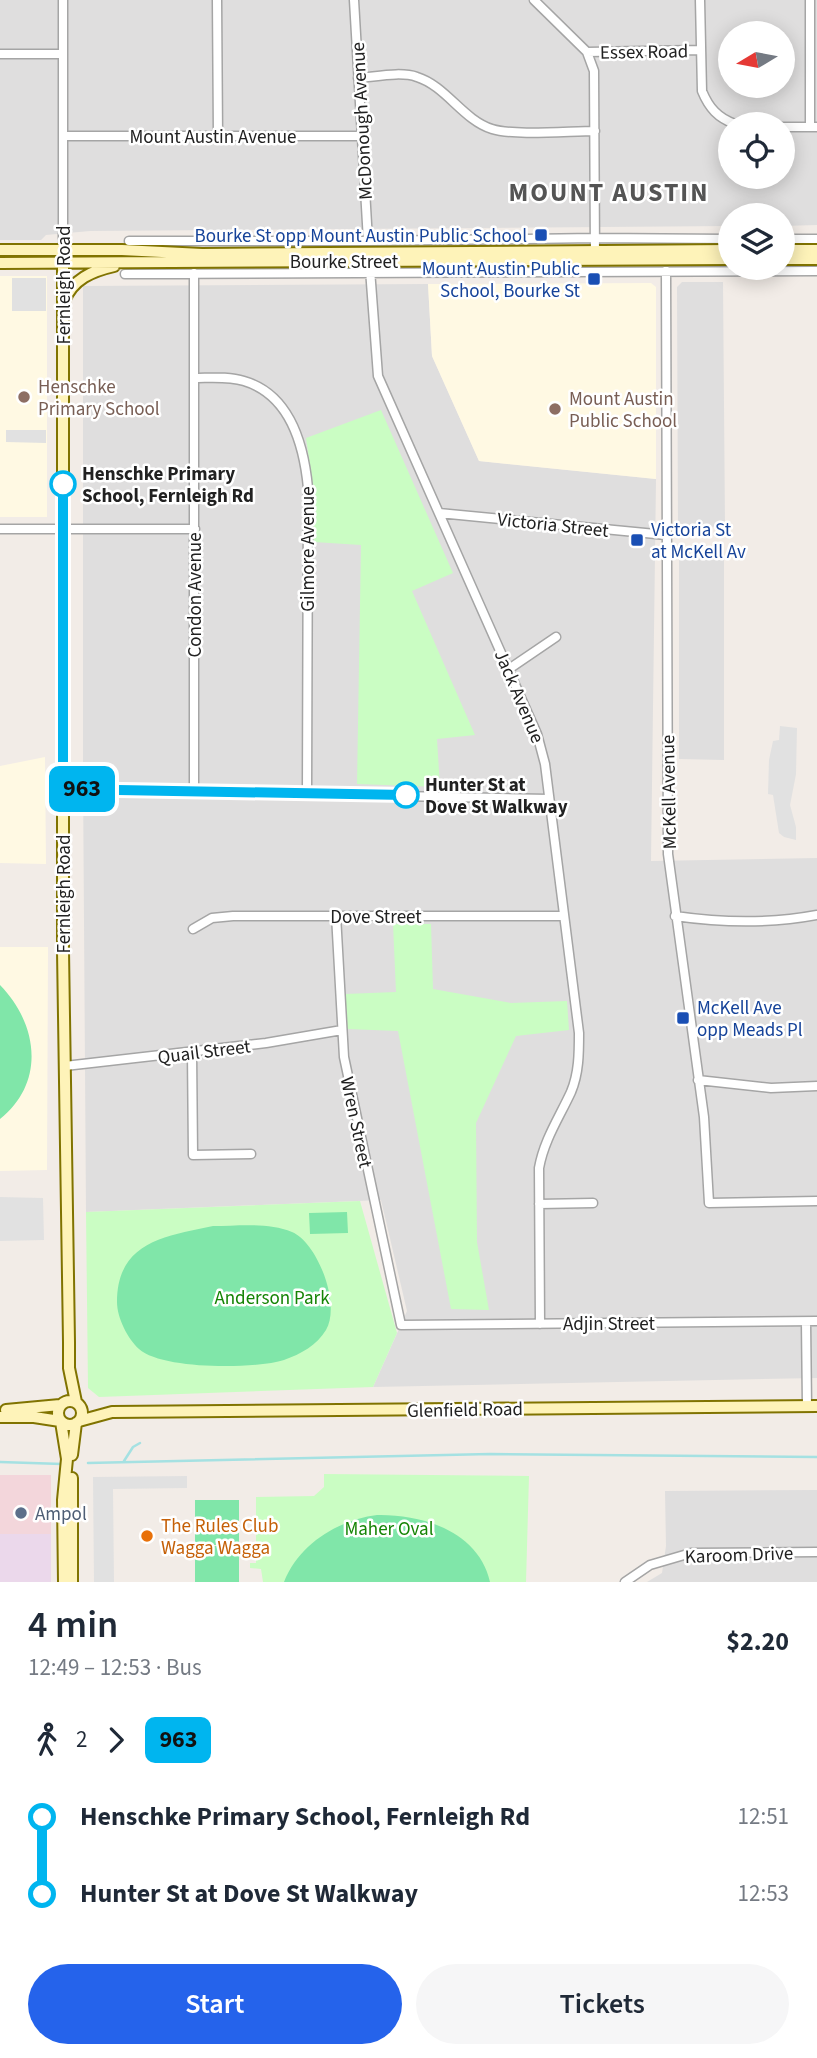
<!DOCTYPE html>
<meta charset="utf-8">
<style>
body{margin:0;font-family:"Source Sans 3",sans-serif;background:#f6f6f7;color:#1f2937;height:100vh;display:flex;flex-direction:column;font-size:26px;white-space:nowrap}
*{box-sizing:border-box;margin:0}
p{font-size:23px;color:#747a83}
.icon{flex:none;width:38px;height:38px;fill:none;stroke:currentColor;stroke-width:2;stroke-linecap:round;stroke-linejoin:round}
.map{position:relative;height:1582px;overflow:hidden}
.sheet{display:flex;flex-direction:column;background:#fff;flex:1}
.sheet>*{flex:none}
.badge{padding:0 14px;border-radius:10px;font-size:24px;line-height:46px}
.needle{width:46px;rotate:260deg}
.buttons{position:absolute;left:718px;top:21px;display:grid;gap:14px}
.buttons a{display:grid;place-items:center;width:77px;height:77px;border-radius:50%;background:#fff;box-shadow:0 4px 18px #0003;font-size:35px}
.map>.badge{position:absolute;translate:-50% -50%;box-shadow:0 0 0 4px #fff}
.legs{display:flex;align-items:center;gap:10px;height:77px;padding:0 28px;font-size:23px}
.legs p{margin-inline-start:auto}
.summary{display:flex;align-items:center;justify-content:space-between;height:119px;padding:0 28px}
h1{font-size:38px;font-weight:600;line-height:52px}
.primary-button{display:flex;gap:14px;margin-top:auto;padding:14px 28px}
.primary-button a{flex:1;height:80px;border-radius:42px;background:#2563eb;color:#fff;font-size:28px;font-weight:600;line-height:80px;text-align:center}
.primary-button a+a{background:#f6f6f7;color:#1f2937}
ul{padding:0 28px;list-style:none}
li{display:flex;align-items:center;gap:24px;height:77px;font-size:26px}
li i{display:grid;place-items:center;width:10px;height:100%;margin:0 9px;background:currentColor}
li i::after{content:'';width:18px;height:18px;margin:-9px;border:5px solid;border-radius:50%;background:#fff}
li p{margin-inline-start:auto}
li:first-child i{background:linear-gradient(#0000 50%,currentColor 0)}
li:last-child i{background:linear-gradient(currentColor 50%,#0000 0)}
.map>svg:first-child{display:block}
.residential{fill:#dfdede;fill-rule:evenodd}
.commercial{fill:#f3d6db}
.industrial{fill:#ebd8eb}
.education{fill:#fff9e3}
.park{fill:#cafdc3}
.pitch{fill:#80e6a9}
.parking{fill:#e1e1e1}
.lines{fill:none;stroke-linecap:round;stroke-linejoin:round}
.stream{stroke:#a5e1e2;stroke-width:2.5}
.street-casing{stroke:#a5a5a5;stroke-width:11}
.secondary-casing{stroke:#807300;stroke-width:14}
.street{stroke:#fff;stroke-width:8}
.secondary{stroke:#fef3b9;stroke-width:10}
.line-1-casing{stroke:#fff;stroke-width:16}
.line-1{stroke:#00b5ef;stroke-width:10}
.transit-dot{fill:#1a4fb4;stroke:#fff;stroke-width:2.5}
.education-dot{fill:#8d6e63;stroke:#fff;stroke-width:2.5}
.stop-1-dot{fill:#fff;stroke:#00b5ef;stroke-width:3.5}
.service-dot{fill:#5c6f8a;stroke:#fff;stroke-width:2.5}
.food-dot{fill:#e8710a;stroke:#fff;stroke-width:2.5}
.labels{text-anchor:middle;stroke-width:5;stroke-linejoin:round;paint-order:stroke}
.street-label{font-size:19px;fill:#212121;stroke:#fff}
.transit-label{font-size:19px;fill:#164399;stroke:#fff;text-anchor:end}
.education-label{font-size:19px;fill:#785e54;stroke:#fff;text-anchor:start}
.stop-label{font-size:19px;font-weight:bold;fill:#212121;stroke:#fff;text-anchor:start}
.park-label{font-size:19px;fill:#158405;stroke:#fff}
.service-label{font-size:19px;fill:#4e5e75;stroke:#fff;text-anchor:start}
.food-label{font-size:19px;fill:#c56008;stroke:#fff;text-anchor:start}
.district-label{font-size:26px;font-weight:bold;letter-spacing:2px;fill:#545454;stroke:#fff}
</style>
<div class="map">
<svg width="817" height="1582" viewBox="0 0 817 1582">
<rect width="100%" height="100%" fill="#f2ece7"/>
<!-- residential -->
<path class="residential" d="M0,0H817V225L782,226V215H730V226L90,231L46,235L41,240H0ZM730,33H782V86H730ZM730,124H782V177H730Z
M682,282H723L725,527L678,526L677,287Z
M428,284L432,356L479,461L656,479L651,861L817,858V1378L373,1387L407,1311L381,1200L86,1212L83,776V286Z
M679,551H724V760L679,759Z
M817,1490V1582H647L662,1573L666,1546L665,1491Z"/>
<!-- commercial -->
<path class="commercial" d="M0,1475H51V1534H0Z"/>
<!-- industrial -->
<path class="industrial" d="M0,1534H51V1582H0Z"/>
<!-- education -->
<path class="education" d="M0,276H47V517H0Z
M651,283L656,287V479L479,461L432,356L428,284Z
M45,757L46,864L0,863V766Z
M0,947H48L47,1170L0,1171Z"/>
<!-- park -->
<path class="park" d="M381,410L453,573L412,591L475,735L437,739L440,787L357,784L361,545L314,542L311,473L306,438Z
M393,924H431L433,989L511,1003L567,1001L569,1030L516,1036L476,1123L477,1242L489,1310L451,1309L398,1031L347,1029L345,994L396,992Z
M360,1201L397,1333L373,1387L99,1397L88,1388L86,1212Z
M324,1474L529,1476L526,1582H263L261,1569L250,1568V1563H256V1497L314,1496L324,1487Z"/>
<!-- pitch -->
<path class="pitch" d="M0,985C38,1024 46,1082 0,1119Z
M347,1212L348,1233L310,1234L309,1213Z
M213,1226C238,1226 268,1222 292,1232C318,1243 341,1305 326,1330C317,1345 301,1354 284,1360C256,1369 162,1370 139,1349C128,1339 117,1318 117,1302C117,1242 165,1236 213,1226Z
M195,1500H239V1545H195Z
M377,1515C423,1514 479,1532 490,1582H284C299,1544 338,1520 377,1515Z
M195,1546H239V1582H195Z"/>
<!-- parking -->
<path class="parking" d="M12,278H46V311H12Z
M6,430H46V443L6,442Z
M780,726L797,728L796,774L790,805L796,827V840L784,837L779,833L773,795L768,794L769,760L773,741L779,740Z
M0,1197L43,1198L44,1240L0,1241Z
M187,1476V1488L113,1489L114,1582H94L93,1477Z"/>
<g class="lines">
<!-- stream -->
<path class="stream" d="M124,1461L133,1447L140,1443
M0,1462L62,1464
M88,1463L490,1454L817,1457"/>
<defs>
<path id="street" d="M63,0V263
M217,0L218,136
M354,0L368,241
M534,0L587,52L594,71L595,257
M700,0L702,91C709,108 718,118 735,124
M810,0V127
M587,52L700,50
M0,54H63
M358,78C375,77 400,71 417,77C446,86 463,120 492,129C514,136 569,131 595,131
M782,127H817
M64,136H361
M782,239H817
M129,241H368L595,238L730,239
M369,256L378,376L537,734L545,764L579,1033C579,1053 579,1073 571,1092C559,1118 544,1140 539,1168L540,1324
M666,271L668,854L704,1117L709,1203L817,1201
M125,274L817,271
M194,378C210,378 228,376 244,381C291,395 304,446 308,488L307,793
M439,513L666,535
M0,529H195
M509,669L556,637
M63,789L549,799
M194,791V273
M336,915L344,1057L401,1325L817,1321
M675,916C723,923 769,924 817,915
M193,929L212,918L233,916H563
M192,1052L193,1155L251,1154
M65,1066L266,1043L342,1030
M698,1080L771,1088L817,1086
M539,1204L593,1203
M806,1322L807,1406
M625,1582L650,1565L691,1553L817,1552"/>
<path id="secondary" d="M0,250H122L202,254L730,250
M782,250H817
M782,259H817
M0,263L730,259
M63,263V951L69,1342V1368L76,1402
M64,301C73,279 92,271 114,266
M58 1413a12 12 0 1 1 24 0a12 12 0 1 1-24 0Z
M6,1410L60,1405
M0,1417H34L60,1421
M79,1421L112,1412L817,1406
M61,1422L67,1459L63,1500L64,1582
M72,1455L76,1423
M72,1478V1582"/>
</defs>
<!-- street casing -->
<use href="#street" class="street-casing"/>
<!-- secondary casing -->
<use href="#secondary" class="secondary-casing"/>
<!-- street -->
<use href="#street" class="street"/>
<!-- secondary -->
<use href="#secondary" class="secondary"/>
</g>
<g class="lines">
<defs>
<path id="line-1" d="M63,484V789L406,795"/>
</defs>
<!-- line-1 casing -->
<use href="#line-1" class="line-1-casing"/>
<!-- line-1 -->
<use href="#line-1" class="line-1"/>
</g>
<!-- markers -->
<g class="transit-dot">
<rect x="534" y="228" width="14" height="14" rx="3.5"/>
<rect x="587" y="272" width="14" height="14" rx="3.5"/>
<rect x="630" y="533" width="14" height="14" rx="3.5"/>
<rect x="676" y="1011" width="14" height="14" rx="3.5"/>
</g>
<g class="education-dot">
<circle cx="24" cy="397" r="7"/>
<circle cx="555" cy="409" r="7"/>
</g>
<g class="stop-1-dot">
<circle cx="63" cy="484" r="12"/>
<circle cx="406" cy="795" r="12"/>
</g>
<circle class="service-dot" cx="21" cy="1513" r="7"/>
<circle class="food-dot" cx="147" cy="1536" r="7"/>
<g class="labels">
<!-- street labels -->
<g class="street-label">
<text transform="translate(644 51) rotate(-1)" y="7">Essex Road</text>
<text transform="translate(361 121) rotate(-93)" y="7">McDonough Avenue</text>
<text x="213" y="143">Mount Austin Avenue</text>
<text x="344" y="268">Bourke Street</text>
<text transform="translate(63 285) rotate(-90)" y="7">Fernleigh Road</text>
<text transform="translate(553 524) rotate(6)" y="7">Victoria Street</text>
<text transform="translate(307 549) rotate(-90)" y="7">Gilmore Avenue</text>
<text transform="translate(194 595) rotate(-90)" y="7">Condon Avenue</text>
<text transform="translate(520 696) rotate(67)" y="7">Jack Avenue</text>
<text transform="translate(668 792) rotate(-91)" y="7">McKell Avenue</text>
<text transform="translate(63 894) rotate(-90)" y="7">Fernleigh Road</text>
<text x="376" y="923">Dove Street</text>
<text transform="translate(204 1051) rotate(-7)" y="7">Quail Street</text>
<text transform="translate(357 1122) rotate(78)" y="7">Wren Street</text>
<text x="609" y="1330">Adjin Street</text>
<text transform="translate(465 1409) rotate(-1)" y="7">Glenfield Road</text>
<text transform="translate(739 1554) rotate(-2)" y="7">Karoom Drive</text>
</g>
<!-- transit labels -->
<g class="transit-label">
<text x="527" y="242">Bourke St opp Mount Austin Public School</text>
<text x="580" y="275">Mount Austin Public<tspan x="580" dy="22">School, Bourke St</tspan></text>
<text x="651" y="536" text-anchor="start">Victoria St<tspan x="651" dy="22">at McKell Av</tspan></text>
<text x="697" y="1014" text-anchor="start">McKell Ave<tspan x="697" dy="22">opp Meads Pl</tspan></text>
</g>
<!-- education labels -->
<g class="education-label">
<text x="38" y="393">Henschke<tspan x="38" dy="22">Primary School</tspan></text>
<text x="569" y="405">Mount Austin<tspan x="569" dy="22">Public School</tspan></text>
</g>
<!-- stop labels -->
<g class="stop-label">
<text x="82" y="480">Henschke Primary<tspan x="82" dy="22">School, Fernleigh Rd</tspan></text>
<text x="425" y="791">Hunter St at<tspan x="425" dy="22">Dove St Walkway</tspan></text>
</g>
<!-- park labels -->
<g class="park-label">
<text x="272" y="1304">Anderson Park</text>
<text x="389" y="1535">Maher Oval</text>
</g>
<!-- service labels -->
<g class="service-label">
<text x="35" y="1520">Ampol</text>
</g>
<!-- food labels -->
<g class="food-label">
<text x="161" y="1532">The Rules Club<tspan x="161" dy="22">Wagga Wagga</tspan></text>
</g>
<!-- district labels -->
<g class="district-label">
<text x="609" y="201">MOUNT AUSTIN</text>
</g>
</g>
</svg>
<div class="buttons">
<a><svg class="needle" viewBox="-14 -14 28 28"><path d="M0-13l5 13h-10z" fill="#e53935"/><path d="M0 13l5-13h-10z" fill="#747a83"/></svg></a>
<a><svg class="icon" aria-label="locate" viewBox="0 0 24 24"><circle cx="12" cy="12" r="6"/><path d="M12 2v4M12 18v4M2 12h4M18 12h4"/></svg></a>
<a><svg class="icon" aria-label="layers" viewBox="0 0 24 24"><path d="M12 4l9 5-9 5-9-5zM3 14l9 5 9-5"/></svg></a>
</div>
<b class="badge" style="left:82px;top:789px;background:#00b5ef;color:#111">963</b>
</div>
<section class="sheet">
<div class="summary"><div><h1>4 min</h1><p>12:49 – 12:53 · Bus</p></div><b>$2.20</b></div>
<div class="legs"><svg class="icon" aria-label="walk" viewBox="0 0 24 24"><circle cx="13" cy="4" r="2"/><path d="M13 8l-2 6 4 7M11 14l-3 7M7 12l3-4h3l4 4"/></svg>2<svg class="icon" aria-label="forward" viewBox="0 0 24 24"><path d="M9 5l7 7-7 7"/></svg><b class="badge" style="background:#00b5ef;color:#111">963</b></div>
<ul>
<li><i style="color:#00b5ef"></i><b>Henschke Primary School, Fernleigh Rd</b><p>12:51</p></li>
<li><i style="color:#00b5ef"></i><b>Hunter St at Dove St Walkway</b><p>12:53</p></li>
</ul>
<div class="primary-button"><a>Start</a><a>Tickets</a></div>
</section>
